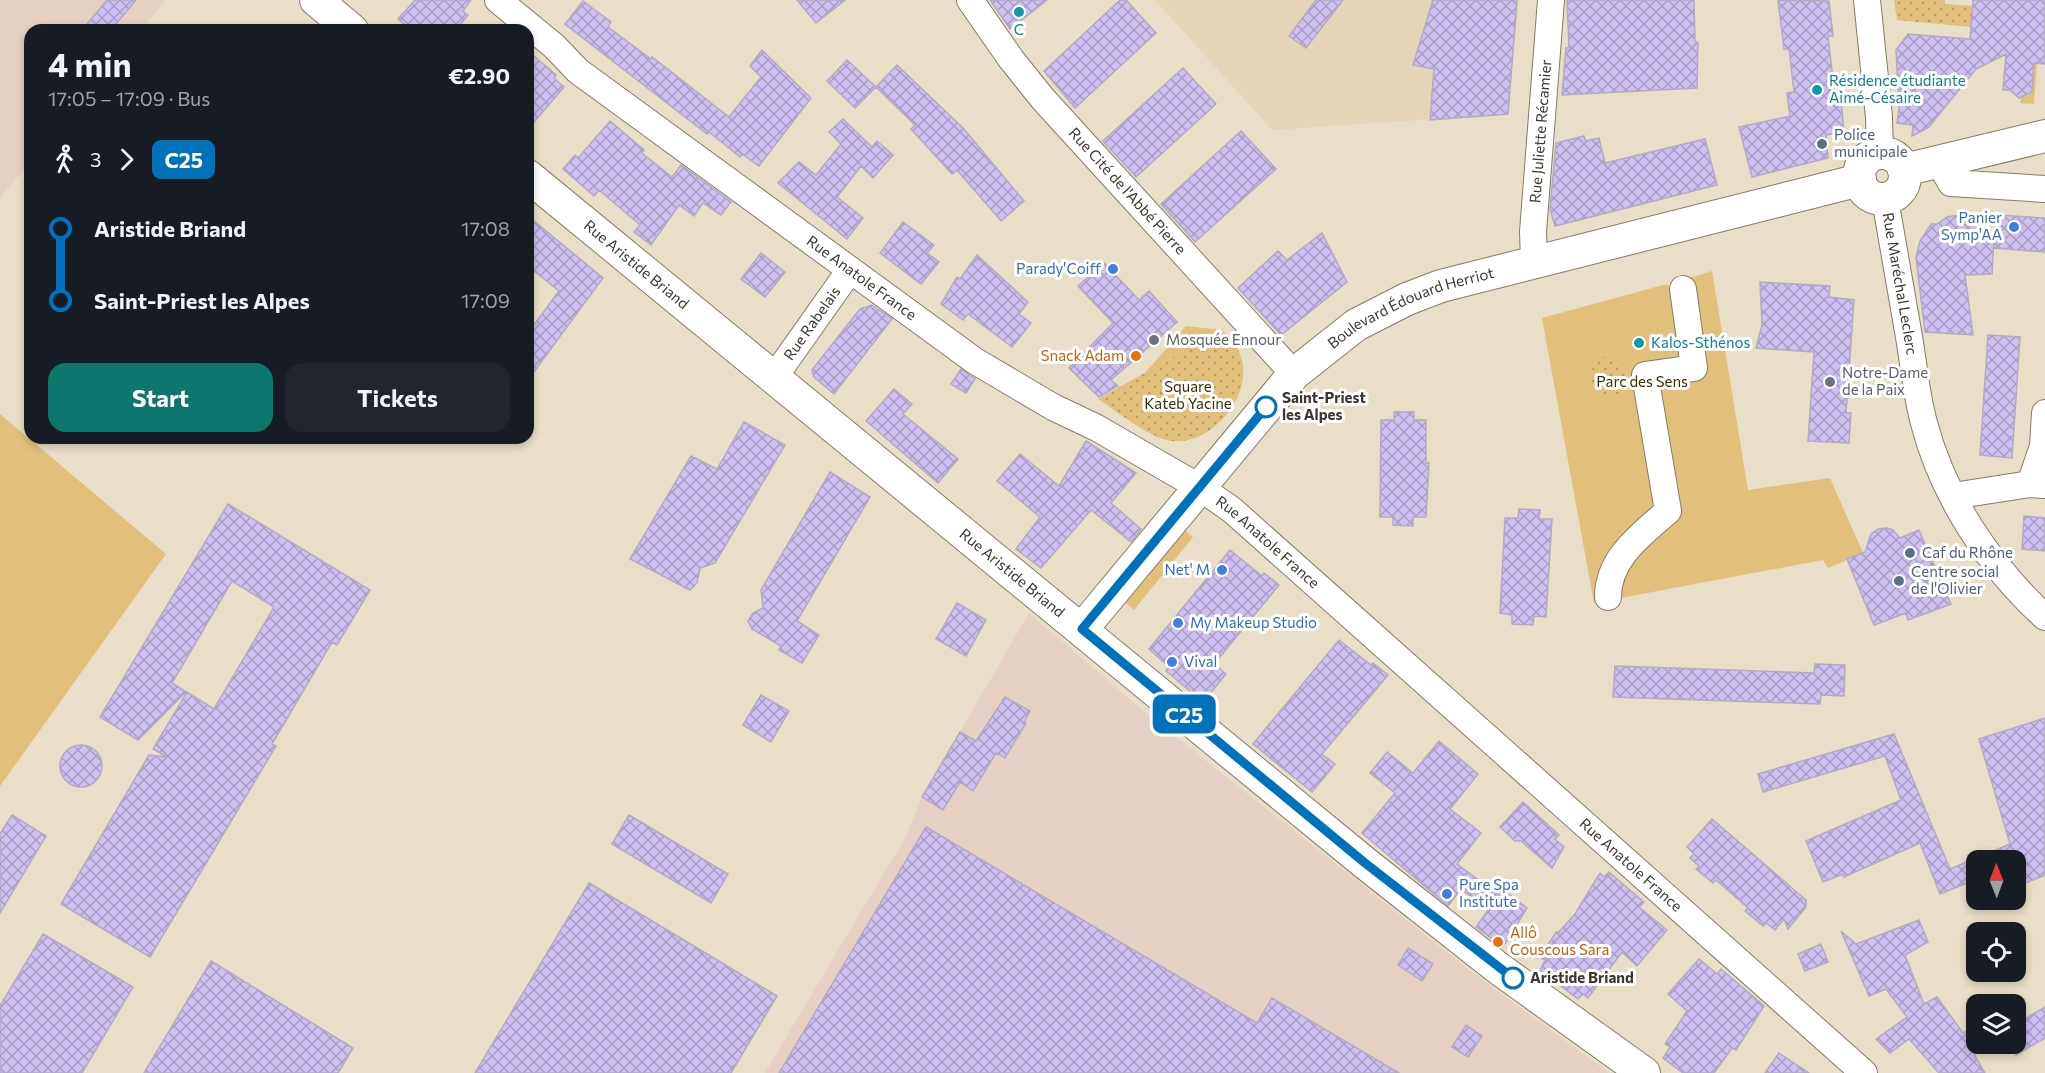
<!DOCTYPE html>
<meta charset="utf-8">
<style>
body{margin:0;font-family:Commissioner,sans-serif;background:#20242c;color:#f1f3f6;height:100vh;display:flex;flex-direction:column;font-size:22px;white-space:nowrap}
*{box-sizing:border-box;margin:0}
p{font-size:20px;color:#9ea1a6}
.icon{flex:none;width:33px;height:33px;fill:none;stroke:currentColor;stroke-width:2;stroke-linecap:round;stroke-linejoin:round}
.map{position:relative;flex:1;overflow:hidden}
.drawer{position:absolute;left:24px;top:24px;width:510px;height:420px;display:flex;flex-direction:column;background:#171b24;border-radius:18px;box-shadow:0 3px 9px #0003}
.drawer>*{flex:none}
.badge{padding:0 12px;border-radius:9px;font-size:21px;line-height:39px}
.needle{width:39px;rotate:359deg}
.fabs{position:absolute;left:1966px;top:850px;display:grid;gap:12px}
.fabs a{display:grid;place-items:center;width:60px;height:60px;border-radius:12px;background:#171b24;box-shadow:0 3px 9px #0003;font-size:30px}
.map>.badge{position:absolute;translate:-50% -50%;box-shadow:0 0 0 3px #fff}
.legs{display:flex;align-items:center;gap:9px;height:66px;padding:0 24px;font-size:20px}
.legs p{margin-inline-start:auto}
.headline{display:flex;align-items:center;justify-content:space-between;height:102px;padding:0 24px}
h1{font-size:33px;font-weight:700;line-height:45px}
.action{display:flex;gap:12px;margin-top:auto;padding:12px 24px}
.action a{flex:1;height:69px;border-radius:18px;background:#0f766e;color:#fff;font-size:24px;font-weight:700;line-height:69px;text-align:center}
.action a+a{background:#20242c;color:#f1f3f6}
ul{padding:0 24px;list-style:none}
li{display:flex;align-items:center;gap:21px;height:72px;font-size:22px}
li i{display:grid;place-items:center;width:9px;height:100%;margin:0 8px;background:currentColor}
li i::after{content:'';width:15px;height:15px;margin:-8px;border:4px solid;border-radius:50%;background:#171b24}
li p{margin-inline-start:auto}
li:first-child i{background:linear-gradient(#0000 50%,currentColor 0)}
li:last-child i{background:linear-gradient(currentColor 50%,#0000 0)}
.map>svg:first-child{display:block}
.industrial{fill:#e6d0c4}
.built{fill:#e4d5b7}
.green{fill:#e2c07b}
.park{fill:url(#park-dots)}
.building{fill:url(#building-cross-hatch);stroke:#b1abc1;stroke-width:1.5}
.lines{fill:none;stroke-linecap:round;stroke-linejoin:round}
.minor-casing{stroke:#867b66;stroke-width:28}
.major-casing{stroke:#867b66;stroke-width:34}
.minor{stroke:#fff;stroke-width:26}
.major{stroke:#fff;stroke-width:32}
.line-1-casing{stroke:#fff;stroke-width:14}
.line-1{stroke:#0072bc;stroke-width:9}
.culture-dot{fill:#0f9aa8;stroke:#fff;stroke-width:2}
.service-dot{fill:#5c6f8a;stroke:#fff;stroke-width:2}
.shop-dot{fill:#3f7fe0;stroke:#fff;stroke-width:2}
.worship-dot{fill:#6b7280;stroke:#fff;stroke-width:2}
.food-dot{fill:#e8710a;stroke:#fff;stroke-width:2}
.stop-1-dot{fill:#fff;stroke:#0072bc;stroke-width:3}
.labels{text-anchor:middle;stroke-width:6;stroke-linejoin:round;paint-order:stroke}
.culture-label{font-size:15px;fill:#0d838f;stroke:#fff;text-anchor:start}
.street-label{font-size:15px;fill:#3d382f;stroke:#fff}
.service-label{font-size:15px;fill:#4e5e75;stroke:#fff;text-anchor:start}
.shop-label{font-size:15px;fill:#366cbe;stroke:#fff;text-anchor:end}
.worship-label{font-size:15px;fill:#5b616d;stroke:#fff;text-anchor:start}
.food-label{font-size:15px;fill:#c56008;stroke:#fff;text-anchor:end}
.park-label{font-size:15px;fill:#3f2e05;stroke:#fff}
.stop-label{font-size:15px;font-weight:bold;fill:#3d382f;stroke:#fff;text-anchor:start}
</style>
<div class="map">
<svg width="2045" height="1073" viewBox="0 0 2045 1073">
<defs>
<pattern id="park-dots" width="8" height="8" patternUnits="userSpaceOnUse" patternTransform="scale(1.5)"><rect width="8" height="8" fill="#e2c07b"/><path d="M2 2h.1M6 6h.1" fill="none" stroke="#b89d65" stroke-width="1.8" stroke-linecap="round"/></pattern>
<pattern id="building-cross-hatch" width="8" height="8" patternUnits="userSpaceOnUse" patternTransform="scale(1.5)"><rect width="8" height="8" fill="#cec0f2"/><path d="M0 0l8 8M0 8l8-8" fill="none" stroke="#a89dc4"/></pattern>
</defs>
<rect width="100%" height="100%" fill="#e9dec7"/>
<!-- industrial -->
<path class="industrial" d="M0,0H166L141,30H30V162L0,198Z
M1029,613L1147,714L1469,970L1609,1073H765L905,838L922,797Z"/>
<!-- built -->
<path class="built" d="M1155,0H1519L1508,114L1272,130Z"/>
<!-- green -->
<path class="green" d="M2028,63H2037L2034,104L2020,103L2021,98L2032,93L2033,77Z
M1712,271L1748,490L1830,478L1863,553L1828,568L1823,560L1594,603L1542,318L1667,284L1672,290L1692,288L1690,278Z
M1186,326L1222,330L1145,373Z
M0,414L166,554L0,786Z
M1182,528L1193,537L1134,610L1123,601Z"/>
<!-- park -->
<path class="park" d="M1894,0H1945V4L1972,6L1971,27L1897,20Z
M1222,330C1230,338 1238,346 1241,357C1254,396 1211,446 1171,441C1149,438 1117,411 1098,399Z
M1588 377a20 20 0 1 1 40 0a20 20 0 1 1-40 0Z"/>
<!-- building -->
<path class="building" d="M107,0H136L111,30H82Z
M415,0H471L463,11L468,15L456,30H410L398,19Z
M797,0H845L816,23Z
M990,0H1047L1010,29Z
M1120,0H1126L1156,33L1075,108L1044,71Z
M1316,0H1343L1306,48L1289,36Z
M1433,0H1517L1508,114L1430,120L1434,69L1413,65Z
M1567,0H1694L1695,42H1698L1697,88L1562,95L1566,48H1569Z
M1778,0L1829,1L1833,36H1828L1834,88H1840L1844,132L1826,135L1828,158L1752,177L1739,127L1790,116L1787,93L1794,92L1789,49H1784Z
M1973,0H2045V64L2034,63L2032,92L2019,98L2010,90H2003L2006,54L1976,69L1928,128L1912,136L1913,125L1897,123L1899,109L1896,50L1908,34L1970,39Z
M583,1L611,22L608,27L651,59L652,57L729,117L761,77L750,66L762,50L811,98L759,166L742,154L740,157L709,132L707,134L565,24Z
M528,51L556,75L554,78L564,87L528,129Z
M847,60L876,87L855,108L827,81Z
M897,65L964,129L1024,201L1001,221L957,170L952,174L911,129L915,125L876,87Z
M1183,68L1216,104L1136,177L1103,141Z
M843,119L872,147L877,141L893,155L873,178L861,166L837,197L863,218L847,239L778,183L799,162L816,175L841,144L829,132Z
M610,121L644,150L642,153L672,177L681,165L731,202L721,215L703,203L694,216L679,205L651,245L634,232L640,225L599,190L594,196L563,169L575,155L578,158Z
M1241,131L1276,169L1195,242L1161,204Z
M1584,136L1586,141L1599,138L1605,163L1705,139L1717,185L1555,226L1550,209L1556,143Z
M1959,215L1970,219L1994,238L1992,274L1965,275L1973,335L1925,332L1916,257L1920,241L1931,224H1937L1947,217Z
M1996,215L2045,218V252L1994,248Z
M528,216L603,278L528,380V333L559,291L528,266Z
M903,222L934,245L927,253L939,262L921,284L880,253Z
M1322,233L1347,282L1281,335L1238,288L1278,251L1287,260Z
M761,253L785,272L765,297L741,279Z
M977,255L1028,302L1019,314L1031,323L1012,347L968,314L963,320L941,304L957,277L960,279Z
M1104,263L1139,300L1149,291L1177,322L1111,380L1118,386L1099,397L1069,368L1113,323L1078,286Z
M1760,282L1830,286L1829,297L1854,300L1846,413H1851L1849,443L1808,441L1814,352L1756,348L1762,325Z
M872,305L892,319L834,394L814,377L812,370L860,309Z
M1988,335L2020,337L2012,458L1980,455Z
M961,369L975,379L966,393L951,384Z
M894,389L912,404L903,414L958,459L938,483L866,421Z
M1394,412H1414V420H1426V463H1429L1426,517H1413V526L1393,525V517H1380L1381,420H1394Z
M744,422L785,445L715,563L700,568L697,583L690,590L630,559L691,456L717,469Z
M1086,441L1136,473L1111,503L1141,529L1131,542L1091,510L1041,568L1016,549L1040,517L997,481L1020,454L1059,486Z
M830,472L870,497L797,621L819,635L802,663L779,650L781,646L752,629L748,621L753,613L763,608L761,590Z
M228,504L370,590L337,645L332,642L272,744L276,746L150,957L61,904L149,755L167,757L153,749L187,692L214,709L274,607L232,581L172,683L186,692L138,740L100,717Z
M1519,509L1540,510L1539,519H1552L1546,617L1534,616L1533,625L1512,624V615L1500,613L1505,518H1518Z
M2024,516L2045,518V551L2022,549Z
M1886,528L1893,530L1900,538L1919,530L1951,604L1908,620L1906,613L1874,625L1847,559L1865,552L1871,534L1878,529Z
M1230,550L1262,576L1264,573L1279,585L1214,664L1226,674L1203,702L1166,671L1169,667L1149,649Z
M957,603L986,620L966,656L936,639Z
M1339,640L1371,665L1373,663L1388,675L1322,754L1335,764L1312,792L1253,744Z
M1815,664L1845,665L1844,696L1821,695L1820,704L1613,697L1615,666L1814,673Z
M761,695L789,711L771,742L743,725Z
M1005,697L1030,711L1024,722L1026,723L1005,758L996,753L973,791L960,782L943,810L922,797L960,732L976,741Z
M2045,718V875L2016,887V861H1977V879L1940,894L1920,843L1844,877L1843,874L1823,882L1806,841L1901,800L1885,756L1763,792L1758,774L1894,734L1950,869L2010,844L1979,739Z
M1439,741L1478,774L1450,809L1481,833L1457,864L1499,895L1503,890L1527,908L1503,947L1476,927L1488,910L1461,889L1448,906L1362,833L1395,793L1370,773L1387,752L1413,773Z
M60 766a21 21 0 1 1 42 0a21 21 0 1 1-42 0Z
M1523,802L1559,835L1555,839L1564,847L1552,868L1521,841H1515L1500,827Z
M12,815L46,836L0,913V834Z
M629,815L728,874L711,903L612,844Z
M1712,819L1806,900V907L1788,929L1784,919L1775,930L1766,923L1763,926L1745,911L1748,908L1716,880L1713,883L1696,869L1699,866L1690,858L1694,854L1687,847Z
M926,827L1257,1023L1272,998L1399,1073H779Z
M1609,872L1644,902L1639,907L1667,930L1637,966L1622,952L1588,998L1583,994L1578,999L1540,970L1545,960L1540,957L1556,932L1558,933L1575,914L1600,873L1604,877Z
M589,883L777,996L731,1073H475Z
M1919,920L1928,942L1905,955L1924,1004L1937,997L1963,1033L1977,1026L1975,1056L1985,1073H1939L1909,1039L1890,1053L1876,1039L1907,1017L1886,989L1869,996L1841,931L1856,944Z
M43,934L133,987L82,1073H0V1006Z
M1821,944L1828,962L1805,971L1798,954Z
M1408,948L1433,964L1422,981L1398,965Z
M1699,959L1717,974L1721,969L1764,1006L1736,1050L1732,1048L1714,1073H1683L1663,1058L1670,1047L1665,1044L1687,1011L1668,994Z
M211,961L353,1048L338,1073H144Z
M2045,1007V1038L2016,1055V1024Z
M1466,1025L1482,1036L1468,1057L1452,1047Z
M1779,1053L1809,1073H1765Z"/>
<g class="lines">
<defs>
<g id="minor">
<path id="s1" d="M498,0L554,46L578,71L975,361L1053,407L1097,428L1199,487L1232,510L1864,1073"/>
<path id="s2" d="M970,0L1011,59L1043,99L1294,374"/>
<path d="M1867,0L1879,117L1880,153"/>
<path d="M1939,162L1951,183L2045,189"/>
<path id="s3" d="M1885,199C1893,245 1901,291 1909,337C1914,366 1916,394 1924,423C1943,496 1989,566 2045,617"/>
<path id="s4" d="M1534,261L1533,232L1551,0"/>
<path id="s5" d="M773,379L850,270"/>
<path d="M2030,484L2043,446L2045,413"/>
<path d="M1953,496L2030,484L2045,485"/>
<path d="M1608,597C1608,558 1641,535 1668,511L1645,375L1694,368L1683,289"/>
</g>
<g id="major">
<path d="M316,0L352,30"/>
<circle cx="1882" cy="176" r="23"/>
<path d="M1904,170L2045,136"/>
<path id="s6" d="M528,176L1365,863L1498,968L1644,1073"/>
<path id="s7" d="M1082,629L1294,374L1356,325L1407,299L1441,286L1860,180"/>
</g>
</defs>
<!-- minor casing -->
<use href="#minor" class="minor-casing"/>
<!-- major casing -->
<use href="#major" class="major-casing"/>
<!-- minor -->
<use href="#minor" class="minor"/>
<!-- major -->
<use href="#major" class="major"/>
</g>
<g class="lines">
<defs>
<path id="line-1" d="M1266,407L1082,629L1365,863L1513,978"/>
</defs>
<!-- line-1 casing -->
<use href="#line-1" class="line-1-casing"/>
<!-- line-1 -->
<use href="#line-1" class="line-1"/>
</g>
<!-- markers -->
<g class="culture-dot">
<circle cx="1019" cy="12" r="6"/>
<circle cx="1817" cy="90" r="6"/>
<circle cx="1639" cy="343" r="6"/>
</g>
<g class="service-dot">
<circle cx="1822" cy="144" r="6"/>
<circle cx="1910" cy="553" r="6"/>
<circle cx="1899" cy="581" r="6"/>
</g>
<g class="shop-dot">
<circle cx="2014" cy="227" r="6"/>
<circle cx="1113" cy="269" r="6"/>
<circle cx="1222" cy="570" r="6"/>
<circle cx="1178" cy="623" r="6"/>
<circle cx="1172" cy="662" r="6"/>
<circle cx="1447" cy="894" r="6"/>
</g>
<g class="worship-dot">
<circle cx="1154" cy="340" r="6"/>
<circle cx="1830" cy="382" r="6"/>
</g>
<g class="food-dot">
<circle cx="1136" cy="356" r="6"/>
<circle cx="1498" cy="942" r="6"/>
</g>
<g class="stop-1-dot">
<circle cx="1266" cy="407" r="10"/>
<circle cx="1513" cy="978" r="10"/>
</g>
<g class="labels">
<!-- culture labels -->
<g class="culture-label">
<text x="1019" y="35" text-anchor="middle">C</text>
<text x="1829" y="86">Résidence étudiante<tspan x="1829" dy="17">Aimé-Césaire</tspan></text>
<text x="1651" y="348">Kalos-Sthénos</text>
</g>
<!-- street labels -->
<g class="street-label">
<text dy="5" stroke="none"><textPath href="#s4" startOffset="130">Rue Juliette Récamier</textPath></text>
<text dy="5" stroke="none"><textPath href="#s2" startOffset="248">Rue Cité de l'Abbé Pierre</textPath></text>
<text dy="5" stroke="none"><textPath href="#s6" startOffset="140">Rue Aristide Briand</textPath></text>
<text dy="5" stroke="none"><textPath href="#s1" startOffset="458">Rue Anatole France</textPath></text>
<text dy="5" stroke="none"><textPath href="#s3" startOffset="86">Rue Maréchal Leclerc</textPath></text>
<text dy="5" stroke="none"><textPath href="#s7" startOffset="468">Boulevard Édouard Herriot</textPath></text>
<text dy="5" stroke="none"><textPath href="#s5" startOffset="68">Rue Rabelais</textPath></text>
<text dy="5" stroke="none"><textPath href="#s1" startOffset="944">Rue Anatole France</textPath></text>
<text dy="5" stroke="none"><textPath href="#s6" startOffset="626">Rue Aristide Briand</textPath></text>
<text dy="5" stroke="none"><textPath href="#s1" startOffset="1430">Rue Anatole France</textPath></text>
</g>
<!-- service labels -->
<g class="service-label">
<text x="1834" y="140">Police<tspan x="1834" dy="17">municipale</tspan></text>
<text x="1922" y="558">Caf du Rhône</text>
<text x="1911" y="577">Centre social<tspan x="1911" dy="17">de l'Olivier</tspan></text>
</g>
<!-- shop labels -->
<g class="shop-label">
<text x="2002" y="223">Panier<tspan x="2002" dy="17">Symp'AA</tspan></text>
<text x="1101" y="274">Parady'Coiff</text>
<text x="1210" y="575">Net' M</text>
<text x="1190" y="628" text-anchor="start">My Makeup Studio</text>
<text x="1184" y="667" text-anchor="start">Vival</text>
<text x="1459" y="890" text-anchor="start">Pure Spa<tspan x="1459" dy="17">Institute</tspan></text>
</g>
<!-- worship labels -->
<g class="worship-label">
<text x="1166" y="345">Mosquée Ennour</text>
<text x="1842" y="378">Notre-Dame<tspan x="1842" dy="17">de la Paix</tspan></text>
</g>
<!-- food labels -->
<g class="food-label">
<text x="1124" y="361">Snack Adam</text>
<text x="1510" y="938" text-anchor="start">Allô<tspan x="1510" dy="17">Couscous Sara</tspan></text>
</g>
<!-- park labels -->
<g class="park-label">
<text x="1642" y="387">Parc des Sens</text>
<text x="1188" y="392">Square<tspan x="1188" dy="17">Kateb Yacine</tspan></text>
</g>
<!-- stop labels -->
<g class="stop-label">
<text x="1282" y="403">Saint-Priest<tspan x="1282" dy="17">les Alpes</tspan></text>
<text x="1530" y="983">Aristide Briand</text>
</g>
</g>
</svg>
<div class="fabs">
<a><svg class="needle" viewBox="-14 -14 28 28"><path d="M0-13l5 13h-10z" fill="#e53935"/><path d="M0 13l5-13h-10z" fill="#9ea1a6"/></svg></a>
<a><svg class="icon" aria-label="locate" viewBox="0 0 24 24"><circle cx="12" cy="12" r="6"/><path d="M12 2v4M12 18v4M2 12h4M18 12h4"/></svg></a>
<a><svg class="icon" aria-label="layers" viewBox="0 0 24 24"><path d="M12 4l9 5-9 5-9-5zM3 14l9 5 9-5"/></svg></a>
</div>
<b class="badge" style="left:1184px;top:714px;background:#0072bc;color:#fff">C25</b>
<section class="drawer">
<div class="headline"><div><h1>4 min</h1><p>17:05 – 17:09 · Bus</p></div><b>€2.90</b></div>
<div class="legs"><svg class="icon" aria-label="walk" viewBox="0 0 24 24"><circle cx="13" cy="4" r="2"/><path d="M13 8l-2 6 4 7M11 14l-3 7M7 12l3-4h3l4 4"/></svg>3<svg class="icon" aria-label="forward" viewBox="0 0 24 24"><path d="M9 5l7 7-7 7"/></svg><b class="badge" style="background:#0072bc;color:#fff">C25</b></div>
<ul>
<li><i style="color:#0072bc"></i><b>Aristide Briand</b><p>17:08</p></li>
<li><i style="color:#0072bc"></i><b>Saint-Priest les Alpes</b><p>17:09</p></li>
</ul>
<div class="action"><a>Start</a><a>Tickets</a></div>
</section>
</div>
